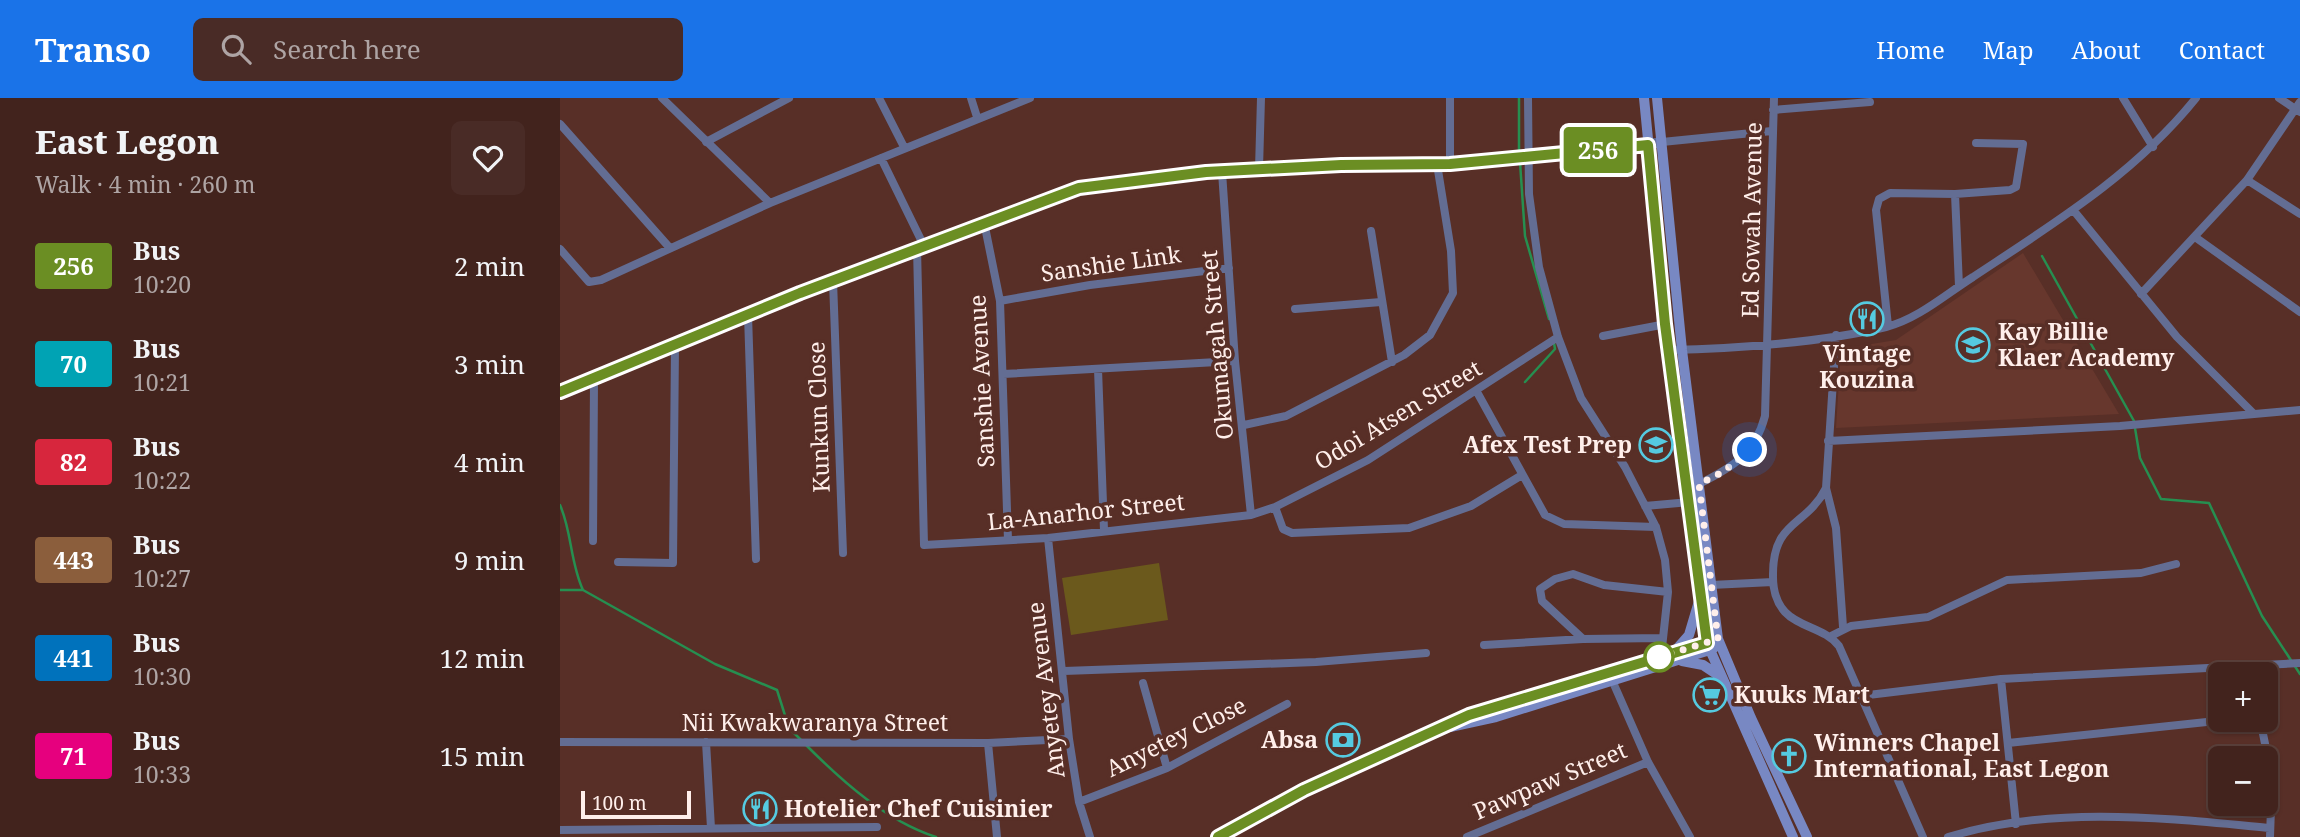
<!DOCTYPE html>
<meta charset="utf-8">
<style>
body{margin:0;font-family:"Noto Serif",serif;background:#492b26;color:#f1f3f6;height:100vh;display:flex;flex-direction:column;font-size:26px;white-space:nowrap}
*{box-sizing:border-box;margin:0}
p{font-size:23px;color:#aea4a4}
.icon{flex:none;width:38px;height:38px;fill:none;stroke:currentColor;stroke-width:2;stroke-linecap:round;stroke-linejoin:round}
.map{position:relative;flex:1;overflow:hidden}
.panel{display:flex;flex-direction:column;background:#42231d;width:560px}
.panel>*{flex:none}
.badge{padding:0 14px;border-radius:5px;font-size:24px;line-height:46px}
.controls{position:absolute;left:1648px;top:564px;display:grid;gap:14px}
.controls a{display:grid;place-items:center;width:70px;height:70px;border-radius:10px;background:#42231d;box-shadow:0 2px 5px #0004,0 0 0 2px #5a403b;font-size:35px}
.scale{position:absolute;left:21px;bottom:18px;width:110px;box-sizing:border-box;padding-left:7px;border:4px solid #ffefeb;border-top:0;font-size:19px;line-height:24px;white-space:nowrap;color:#ffefeb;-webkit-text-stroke:5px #582f27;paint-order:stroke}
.you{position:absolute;width:35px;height:35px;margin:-18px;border:5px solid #fff;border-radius:50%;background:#1a73e8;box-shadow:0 0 0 10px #1a73e833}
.map>.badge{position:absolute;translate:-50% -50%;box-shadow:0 0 0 4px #fff}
.round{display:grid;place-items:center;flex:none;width:74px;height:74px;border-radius:10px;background:#492b26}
.head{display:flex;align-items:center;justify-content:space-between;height:119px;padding:0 35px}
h1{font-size:33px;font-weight:800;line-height:52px}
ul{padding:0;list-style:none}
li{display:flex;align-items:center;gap:21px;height:98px;padding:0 35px}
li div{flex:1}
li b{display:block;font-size:26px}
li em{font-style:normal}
li .badge{min-width:77px;font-weight:700;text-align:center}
header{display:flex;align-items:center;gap:42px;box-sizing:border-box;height:98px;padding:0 35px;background:#1a73e8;color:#fff}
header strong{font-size:33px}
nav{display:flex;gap:38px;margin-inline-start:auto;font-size:24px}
.search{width:490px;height:63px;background:#492b26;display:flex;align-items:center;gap:18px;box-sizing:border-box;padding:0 24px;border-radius:10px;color:#aea4a4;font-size:26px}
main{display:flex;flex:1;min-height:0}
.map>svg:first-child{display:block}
.built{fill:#67372d}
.green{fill:#6b591c}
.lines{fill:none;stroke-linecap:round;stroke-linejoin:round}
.stream{stroke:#268f50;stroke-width:2.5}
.minor{stroke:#636d93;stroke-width:8}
.tertiary{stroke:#636d93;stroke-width:10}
.secondary{stroke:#7888c3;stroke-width:10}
.line-casing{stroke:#fff;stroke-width:16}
.line{stroke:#6b8e23;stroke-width:10}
.walk{stroke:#ffefeb;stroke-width:7;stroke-dasharray:0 12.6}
.stop-dot{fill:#fff;stroke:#6b8e23;stroke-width:3.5}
.labels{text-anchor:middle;stroke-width:7;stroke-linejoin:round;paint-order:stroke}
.street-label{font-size:23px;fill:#ffefeb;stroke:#582f27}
.poi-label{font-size:23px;font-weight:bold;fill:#ffefeb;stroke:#582f27;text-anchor:start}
</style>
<header>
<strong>Transo</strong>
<div class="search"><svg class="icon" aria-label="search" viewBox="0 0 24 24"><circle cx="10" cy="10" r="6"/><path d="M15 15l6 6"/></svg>Search here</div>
<nav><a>Home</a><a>Map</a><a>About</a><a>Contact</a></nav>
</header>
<main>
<section class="panel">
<div class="head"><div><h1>East Legon</h1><p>Walk · 4 min · 260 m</p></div><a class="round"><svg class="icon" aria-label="heart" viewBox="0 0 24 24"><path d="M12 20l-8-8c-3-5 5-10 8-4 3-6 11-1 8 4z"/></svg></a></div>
<ul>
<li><span class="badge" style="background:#6b8e23;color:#fff">256</span><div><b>Bus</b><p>10:20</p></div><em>2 min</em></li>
<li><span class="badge" style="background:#00a3b4;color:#fff">70</span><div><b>Bus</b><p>10:21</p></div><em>3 min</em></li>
<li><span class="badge" style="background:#d7263d;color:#fff">82</span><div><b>Bus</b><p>10:22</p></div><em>4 min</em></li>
<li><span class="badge" style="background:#8b5e3c;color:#fff">443</span><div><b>Bus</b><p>10:27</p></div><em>9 min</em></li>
<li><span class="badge" style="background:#0072bc;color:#fff">441</span><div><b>Bus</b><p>10:30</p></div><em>12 min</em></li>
<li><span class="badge" style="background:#e6007e;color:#fff">71</span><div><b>Bus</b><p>10:33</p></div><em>15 min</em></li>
</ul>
</section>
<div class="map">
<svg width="1740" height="739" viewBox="0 0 1740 739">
<rect width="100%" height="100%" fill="#582f27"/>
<!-- built -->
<path class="built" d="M1463,155L1559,316L1276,330L1281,251L1336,242Z"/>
<!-- green -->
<path class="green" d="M599,465L608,522L511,537L502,480Z"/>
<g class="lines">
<!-- stream -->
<path class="stream" d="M959,0V52
M960,64L965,138L989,221
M1482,158L1574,323
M965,284L995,251L994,245
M1575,330L1580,360L1601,401L1649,405L1702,518L1740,576
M0,407C12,434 10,464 23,492
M0,492H23L155,566L217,592L229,630L241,642
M246,647C282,683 326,723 376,739"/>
<!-- minor -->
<path class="minor" d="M102,0L210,105
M319,0L344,49
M411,0L417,19
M968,0L969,96L979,169L998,239L1021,300L1065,369L1096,429L1105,462L1108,494L1101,559
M1563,0L1593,49
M1719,0L1740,14
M1213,12L1310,4
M0,26L109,149
M146,44L229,0
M1102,44L1212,33
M321,60L364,148
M890,66V0
M699,71L701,0
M662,74L675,263L691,417
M1687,82L1740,116
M1395,96L1399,188
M1514,113L1617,239L1693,315
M424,124L440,203L448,442
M811,133L832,264
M1635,139L1740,214
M357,150L364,447L488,440L691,417L715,409L808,362L998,239
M0,151L29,184L41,182L210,105L470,0
M273,183L283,455
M1581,196L1687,82L1740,4
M440,203L530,187L669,170
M735,211L821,204
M188,217L196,461
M1328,228L1316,112L1319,101L1330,95L1395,96L1450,92L1456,89L1463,46L1416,45
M1276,237L1266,390L1276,430L1283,529
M1043,238L1106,226
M1110,252C1173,251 1265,244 1326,229C1358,221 1386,196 1413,179C1493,126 1575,76 1636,0
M538,271L544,432
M443,276L675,263
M917,294L985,417L1004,426L1096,429
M684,327L726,318L844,257L870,237L893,195L891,153L877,66
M1268,343L1560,328L1740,312
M1139,386C1173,369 1195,356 1205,318L1214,0
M1266,390C1246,430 1212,421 1213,479C1213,492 1216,504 1225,514C1240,530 1265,530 1279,548L1363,739
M1085,408L1130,404
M715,409L723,431L732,435L849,430L911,408L962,377
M488,440L509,641L519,704L530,739
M33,443L34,281
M58,464L113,465L115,247
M1151,487L1213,484
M1271,538L1291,528L1368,519L1447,482L1581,475L1616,466
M1102,540L1023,541L982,503L980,491L995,481L1013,476L1044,487L1108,494
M924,547L1023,541
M504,573L756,564L866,555
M1441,581L1456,726
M1052,582L1088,664L1130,739
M583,585L607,670
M1300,598L1441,581L1740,565
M1700,621L1712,680L1710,739
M0,644L428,645L509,641
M146,644L151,730
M428,645L437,739
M1448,645L1675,621
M519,704L607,670L727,606
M0,732L317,729
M907,739L1088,664
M1388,739C1494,707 1603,720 1710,730"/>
<!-- tertiary -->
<path class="tertiary" d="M0,294L240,195L519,90L635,75L781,67L890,66L1096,45"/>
<!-- secondary -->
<path class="secondary" d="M1084,0L1106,226L1147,545L1233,739
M1097,0L1122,252L1158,541L1191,620L1247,739
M1114,554L1129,537L1140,500
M1122,563L1143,567L1158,577
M890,629L936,619L1153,551
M658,739L744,692L909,617L1152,543"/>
</g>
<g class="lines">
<defs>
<path id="line" d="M0,294L240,195L519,90L646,74L781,67L890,66L1088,47L1105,226L1147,545L909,617L744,692L658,739"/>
</defs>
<!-- line casing -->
<use href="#line" class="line-casing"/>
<!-- line -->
<use href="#line" class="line"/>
<!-- walk -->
<path class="walk" d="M1099,559L1158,541L1139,386L1163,374L1190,352"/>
</g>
<!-- icons -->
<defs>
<symbol id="restaurant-ring" viewBox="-11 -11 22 22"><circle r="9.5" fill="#582f27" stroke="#55cae0" stroke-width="1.5"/><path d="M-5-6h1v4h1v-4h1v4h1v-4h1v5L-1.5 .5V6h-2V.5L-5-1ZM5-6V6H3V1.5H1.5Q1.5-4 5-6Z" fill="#55cae0"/></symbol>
<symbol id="school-ring" viewBox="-11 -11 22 22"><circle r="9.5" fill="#582f27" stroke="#55cae0" stroke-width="1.5"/><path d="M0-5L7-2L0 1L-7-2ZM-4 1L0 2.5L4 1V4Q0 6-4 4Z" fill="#55cae0"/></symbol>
<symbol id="supermarket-ring" viewBox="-11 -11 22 22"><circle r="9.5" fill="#582f27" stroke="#55cae0" stroke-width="1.5"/><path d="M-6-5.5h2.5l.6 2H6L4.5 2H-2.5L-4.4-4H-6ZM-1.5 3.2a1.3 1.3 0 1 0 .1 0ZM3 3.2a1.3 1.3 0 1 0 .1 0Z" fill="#55cae0"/></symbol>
<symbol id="bank-ring" viewBox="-11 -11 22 22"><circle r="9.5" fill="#582f27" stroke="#55cae0" stroke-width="1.5"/><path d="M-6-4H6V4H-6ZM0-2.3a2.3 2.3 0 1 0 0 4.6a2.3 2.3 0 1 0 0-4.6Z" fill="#55cae0"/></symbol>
<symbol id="church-ring" viewBox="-11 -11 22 22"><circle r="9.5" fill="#582f27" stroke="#55cae0" stroke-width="1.5"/><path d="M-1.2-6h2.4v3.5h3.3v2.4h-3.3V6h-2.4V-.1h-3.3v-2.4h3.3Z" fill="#55cae0"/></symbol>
</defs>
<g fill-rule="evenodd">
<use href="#restaurant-ring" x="1288" y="202" width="38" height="38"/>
<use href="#school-ring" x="1394" y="228" width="38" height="38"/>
<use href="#school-ring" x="1077" y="328" width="38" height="38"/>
<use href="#supermarket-ring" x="1131" y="578" width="38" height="38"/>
<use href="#bank-ring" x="764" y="623" width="38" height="38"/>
<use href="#church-ring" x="1210" y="639" width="38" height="38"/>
<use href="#restaurant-ring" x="181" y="692" width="38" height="38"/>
</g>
<!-- markers -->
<circle class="stop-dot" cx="1099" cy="559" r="14"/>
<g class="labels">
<!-- street labels -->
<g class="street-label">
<text transform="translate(1192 122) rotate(-89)" y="8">Ed Sowah Avenue</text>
<text transform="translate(551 166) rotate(-8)" y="8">Sanshie Link</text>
<text transform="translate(657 247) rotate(-95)" y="8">Okumagah Street</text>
<text transform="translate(422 283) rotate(-93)" y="8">Sanshie Avenue</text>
<text transform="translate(838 317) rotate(-31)" y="8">Odoi Atsen Street</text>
<text transform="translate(259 319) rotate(-92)" y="8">Kunkun Close</text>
<text transform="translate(526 414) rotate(-6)" y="8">La-Anarhor Street</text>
<text transform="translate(486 592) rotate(-97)" y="8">Anyetey Avenue</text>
<text x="255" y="633">Nii Kwakwaranya Street</text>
<text transform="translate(616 639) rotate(-26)" y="8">Anyetey Close</text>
<text transform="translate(990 683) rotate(-23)" y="8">Pawpaw Street</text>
</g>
<!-- poi labels -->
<g class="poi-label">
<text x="1438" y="242">Kay Billie<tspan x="1438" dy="26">Klaer Academy</tspan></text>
<text x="1307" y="264" text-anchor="middle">Vintage<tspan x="1307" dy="26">Kouzina</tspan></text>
<text x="1072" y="355" text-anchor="end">Afex Test Prep</text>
<text x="1174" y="605">Kuuks Mart</text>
<text x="758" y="650" text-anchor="end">Absa</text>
<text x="1254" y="653">Winners Chapel<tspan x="1254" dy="26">International, East Legon</tspan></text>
<text x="224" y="719">Hotelier Chef Cuisinier</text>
</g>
</g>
</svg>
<div class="controls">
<a>+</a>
<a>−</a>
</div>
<div class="scale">100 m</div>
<div class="you" style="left:1190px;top:352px"></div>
<b class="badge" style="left:1038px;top:52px;background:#6b8e23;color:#fff">256</b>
</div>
</main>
